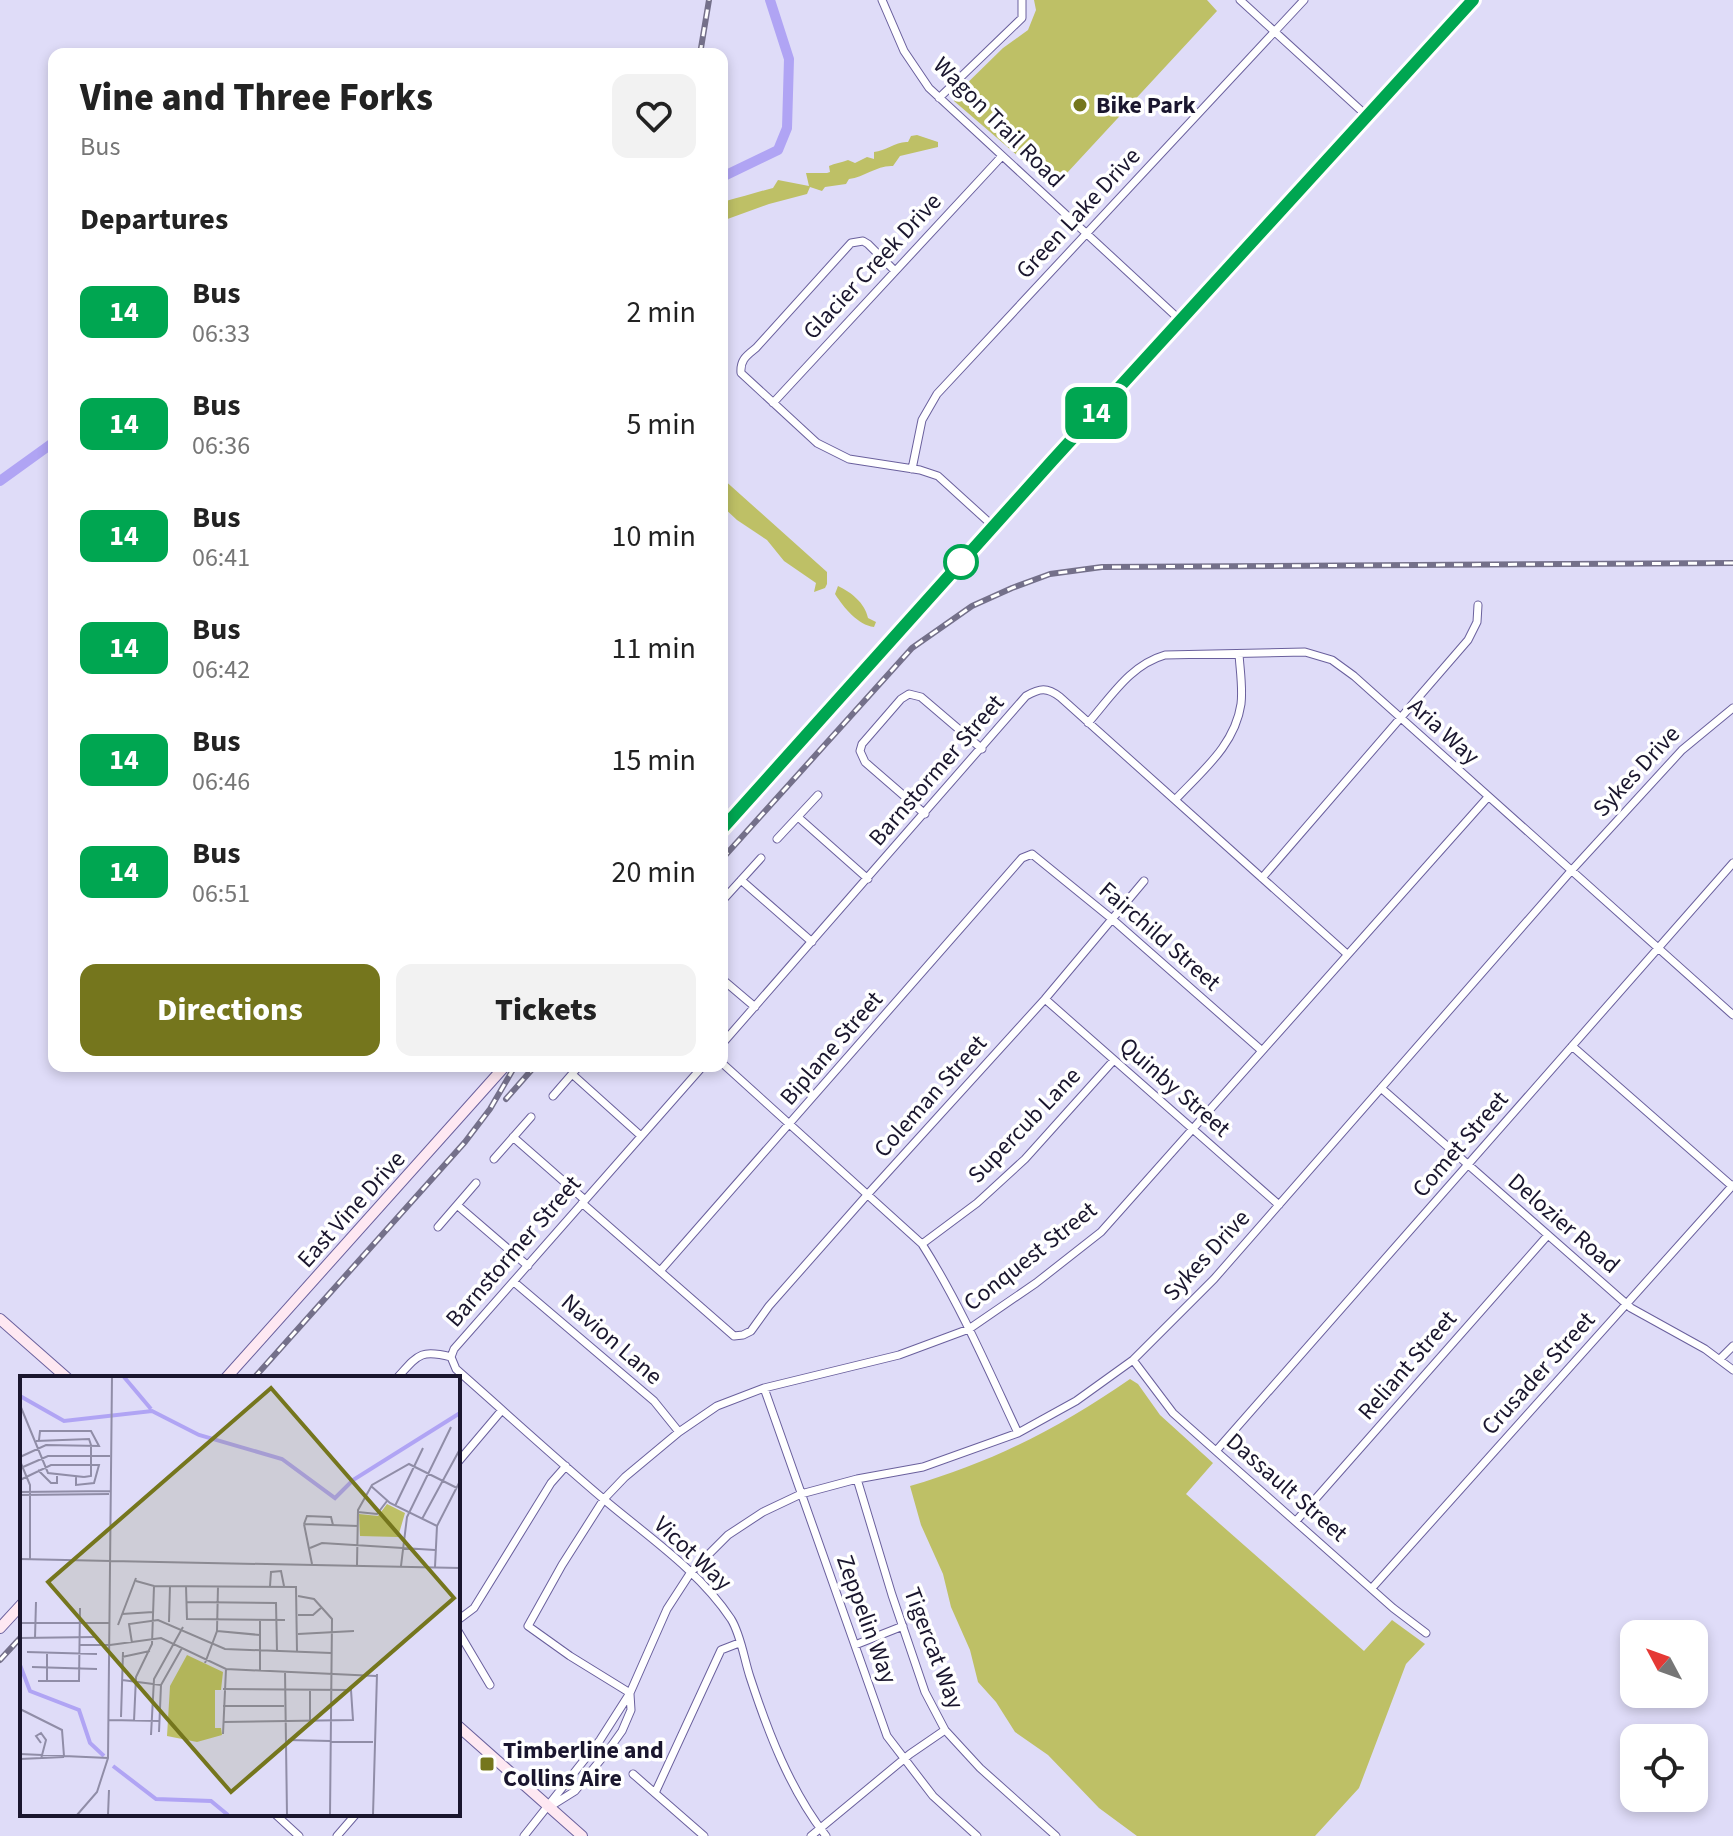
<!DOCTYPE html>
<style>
body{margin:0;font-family:"Source Sans 3",sans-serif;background:#f2f2f2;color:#222;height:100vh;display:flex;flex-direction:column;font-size:30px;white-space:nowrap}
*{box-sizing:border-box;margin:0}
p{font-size:26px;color:#767676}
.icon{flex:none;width:44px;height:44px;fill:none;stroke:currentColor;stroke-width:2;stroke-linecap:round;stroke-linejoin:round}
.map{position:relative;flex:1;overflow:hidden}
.sheet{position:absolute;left:48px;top:48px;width:680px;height:1024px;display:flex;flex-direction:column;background:#fff;border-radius:16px;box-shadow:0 4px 12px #0003}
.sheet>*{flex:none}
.badge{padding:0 16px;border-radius:12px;font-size:28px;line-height:52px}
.needle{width:52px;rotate:311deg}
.tools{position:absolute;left:1620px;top:1620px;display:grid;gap:16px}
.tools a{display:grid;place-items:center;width:88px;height:88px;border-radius:16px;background:#fff;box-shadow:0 4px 12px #0003;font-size:40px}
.map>.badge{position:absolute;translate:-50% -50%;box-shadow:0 0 0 4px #fff}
h2{padding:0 32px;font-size:30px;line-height:72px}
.round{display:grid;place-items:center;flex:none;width:84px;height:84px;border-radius:16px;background:#f2f2f2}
.head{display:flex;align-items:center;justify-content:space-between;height:136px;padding:0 32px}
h1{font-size:38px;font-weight:800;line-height:60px}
.action{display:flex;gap:16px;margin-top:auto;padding:16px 32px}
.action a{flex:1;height:92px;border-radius:16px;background:#75761d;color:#fff;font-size:32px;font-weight:800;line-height:92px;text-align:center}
.action a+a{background:#f2f2f2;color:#222}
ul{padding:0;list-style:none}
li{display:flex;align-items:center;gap:24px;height:112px;padding:0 32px}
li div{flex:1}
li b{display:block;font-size:30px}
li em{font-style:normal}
li .badge{min-width:88px;font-weight:700;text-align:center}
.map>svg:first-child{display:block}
.green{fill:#bec066}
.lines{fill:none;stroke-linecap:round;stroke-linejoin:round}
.canal{stroke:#b0a4f4;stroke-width:10}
.street-casing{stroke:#6a609d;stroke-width:9}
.secondary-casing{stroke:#6a609d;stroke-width:12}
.street{stroke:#fff;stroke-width:7}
.secondary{stroke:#fee8f2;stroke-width:10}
.rail-casing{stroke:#74708a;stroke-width:6}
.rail{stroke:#fff;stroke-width:3;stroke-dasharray:9;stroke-linecap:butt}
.line-casing{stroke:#fff;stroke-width:18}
.line{stroke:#00a651;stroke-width:12}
.poi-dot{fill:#75761d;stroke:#fff;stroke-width:3}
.stop-dot{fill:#fff;stroke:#00a651;stroke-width:4}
.labels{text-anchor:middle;stroke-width:7;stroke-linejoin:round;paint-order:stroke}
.poi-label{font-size:24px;font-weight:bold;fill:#1a162e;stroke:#fff;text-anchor:start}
.street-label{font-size:24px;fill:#1a162e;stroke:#fff}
.inset-river{fill:none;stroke:#b0a4f4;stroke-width:4}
.inset-road{fill:none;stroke:#908da7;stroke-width:2}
.view{fill:#75761d;fill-opacity:0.15;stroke:#75761d;stroke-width:4}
.inset-edge{fill:none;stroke:#1a162e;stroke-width:4}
</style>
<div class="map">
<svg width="1733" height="1836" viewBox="0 0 1733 1836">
<rect width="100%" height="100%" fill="#dfdcf8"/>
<!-- green -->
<path class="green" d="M1034,0H1207L1217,11L1054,187L954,101V96L1003,48L1028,30L1036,10Z
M917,135L938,142V147L900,156L893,166C877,165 865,177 849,179L846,184L825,187L822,191L810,187L807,194L769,204L722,221V199L726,201C742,197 757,192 773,188L778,180L809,186L806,173H827L830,172L829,166C835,163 841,163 848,160L855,163L867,157L874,159V152C886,151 896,141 908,142L911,136Z
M722,478L827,572V584L825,588L814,592L816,583L784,561L767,540L737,520L722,506Z
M838,586C851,592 865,603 868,618L876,622L874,627C858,625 844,608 835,594Z
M1130,1379L1138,1384L1160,1415L1213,1463L1186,1494L1364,1651L1392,1620L1425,1644L1406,1664L1359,1788L1315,1836H1137L1099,1808L1048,1755L1015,1732L996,1702L978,1682L970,1650L951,1607L943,1574L921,1525L910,1486C993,1462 1059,1428 1130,1379Z"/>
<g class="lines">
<!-- canal -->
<path class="canal" d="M722,177L778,150L787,128L789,59L770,0
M0,481L54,442"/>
<defs>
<path id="street" d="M882,0L904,51L929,88L1180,320
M1240,0L1367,116
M939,98L1022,18V0
M895,271L868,244L863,241L851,243L756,348C746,356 740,360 741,373L817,443L849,459L920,470L938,476L993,526
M773,403L1002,156
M912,469L922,420L937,394L1304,0
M1088,723C1111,697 1130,665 1165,655L1305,652L1332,660L1354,676L1733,1015
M1175,800C1202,771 1235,745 1241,704C1243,688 1240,670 1239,654
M925,814L865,762L860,751L862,744L901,699L909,694L921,697L982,749
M798,817L868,879
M777,839L818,795
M1262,878L1468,640L1477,622L1478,605
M741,880L812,942
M722,901L761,858
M722,979L755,1007
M1045,999L1279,1205
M722,1044L1026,696C1040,688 1047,687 1060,697L1347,954
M1572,1046L1732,1186
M722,1063L922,1244C960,1304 988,1369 1018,1433
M572,1074L641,1136
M1381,1088L1631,1308L1705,1349L1733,1370
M553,1096L579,1066
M513,1137L585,1200
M494,1159L531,1117
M582,1203L734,1336L743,1335L751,1331L769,1306L867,1195L1045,999L1144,881
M457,1205L528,1266
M438,1227L476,1183
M922,1244L977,1203L1025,1159L1114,1060
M661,1270L1022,858L1032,854L1112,919L1261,1050
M514,1282L654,1401L679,1432
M451,1357L456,1369C506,1413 556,1459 607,1502C650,1538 700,1572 731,1619C741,1635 744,1659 750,1677C768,1732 790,1790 826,1836
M451,1357L454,1349L703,1066
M1720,1359L1733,1346
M1133,1360L1173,1413L1393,1608L1426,1633
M397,1378C418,1355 420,1349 451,1357
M764,1388L887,1736L933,1796L977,1836
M1216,1451L1733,863
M458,1462L502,1410
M857,1479L892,1595L925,1692L945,1730L980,1768L1056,1836
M1296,1521L1548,1235
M1372,1588L1733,1185
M458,1620L474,1608L551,1483L566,1466
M458,1631L490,1685
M855,1645L903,1626
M630,1693L570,1656L528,1626L562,1565L604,1499L625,1477L679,1432L717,1406L764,1388L899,1355L969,1329L1036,1283L1101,1232L1488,797
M633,1774L704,1836
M655,1793L721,1650L739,1643
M551,1806L575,1791L607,1752L622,1731L631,1710L630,1694
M275,1814L299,1836
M337,1836L356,1814
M524,1836L600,1740L630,1693L667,1609L691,1572L728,1535L763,1512L801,1494L857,1479L923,1467L1018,1433L1076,1401L1133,1360L1214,1279L1571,871L1682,750L1733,708
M811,1836L910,1754L945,1730"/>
<path id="secondary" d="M722,829L1052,461L1473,0
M0,1319L67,1378
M226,1378L505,1066
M0,1628L22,1604
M458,1726L582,1836"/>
</defs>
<!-- street casing -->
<use href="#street" class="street-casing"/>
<!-- secondary casing -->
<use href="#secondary" class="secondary-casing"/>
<!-- street -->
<use href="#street" class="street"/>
<!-- secondary -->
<use href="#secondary" class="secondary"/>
<defs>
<path id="rail" d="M700,54L709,0
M722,859L912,648L972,606L1012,588L1050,574L1102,567L1733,563
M506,1099L535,1066
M254,1378L465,1142L490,1109L515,1066
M0,1660L22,1636"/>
</defs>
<!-- rail casing -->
<use href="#rail" class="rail-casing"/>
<!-- rail -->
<use href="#rail" class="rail"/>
</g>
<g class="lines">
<defs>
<path id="line" d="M722,829L1052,461L1473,0"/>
</defs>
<!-- line casing -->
<use href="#line" class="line-casing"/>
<!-- line -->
<use href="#line" class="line"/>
</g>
<!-- markers -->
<g class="poi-dot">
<circle cx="1080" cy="105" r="8"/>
<rect x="479" y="1756" width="16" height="16" rx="4"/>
</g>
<circle class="stop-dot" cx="961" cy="562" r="16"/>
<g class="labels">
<!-- poi labels -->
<g class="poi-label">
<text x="1096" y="113">Bike Park</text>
<text x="503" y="1758">Timberline and<tspan x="503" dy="28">Collins Aire</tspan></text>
</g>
<!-- street labels -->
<g class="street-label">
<text transform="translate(999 122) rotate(45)" y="8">Wagon Trail Road</text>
<text transform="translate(1078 213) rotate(-47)" y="8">Green Lake Drive</text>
<text transform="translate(872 266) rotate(-47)" y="8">Glacier Creek Drive</text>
<text transform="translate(1444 731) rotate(42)" y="8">Aria Way</text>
<text transform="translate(936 770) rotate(-49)" y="8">Barnstormer Street</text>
<text transform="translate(1636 771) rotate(-47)" y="8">Sykes Drive</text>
<text transform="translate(1160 936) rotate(41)" y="8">Fairchild Street</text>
<text transform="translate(831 1048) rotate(-49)" y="8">Biplane Street</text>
<text transform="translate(1175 1087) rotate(41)" y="8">Quinby Street</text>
<text transform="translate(930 1096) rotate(-48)" y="8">Coleman Street</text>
<text transform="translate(1024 1125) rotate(-46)" y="8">Supercub Lane</text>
<text transform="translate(1460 1144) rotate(-49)" y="8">Comet Street</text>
<text transform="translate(351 1209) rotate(-48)" y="8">East Vine Drive</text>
<text transform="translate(1564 1223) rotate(41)" y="8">Delozier Road</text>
<text transform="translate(513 1251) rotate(-49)" y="8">Barnstormer Street</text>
<text transform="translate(1206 1255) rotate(-47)" y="8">Sykes Drive</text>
<text transform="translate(1030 1256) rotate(-38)" y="8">Conquest Street</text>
<text transform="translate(612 1339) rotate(41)" y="8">Navion Lane</text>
<text transform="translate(1407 1365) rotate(-49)" y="8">Reliant Street</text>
<text transform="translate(1538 1373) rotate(-48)" y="8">Crusader Street</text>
<text transform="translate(1287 1487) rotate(41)" y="8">Dassault Street</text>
<text transform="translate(693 1553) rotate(43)" y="8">Vicot Way</text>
<text transform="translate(867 1619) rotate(70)" y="8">Zeppelin Way</text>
<text transform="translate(934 1648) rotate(69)" y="8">Tigercat Way</text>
</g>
</g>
<!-- overview -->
<g transform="translate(20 1376)">
<rect width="440" height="440" fill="#dfdcf8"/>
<path d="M367,128L385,137L378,161L340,160L339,138L358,140ZM167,279L203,296L201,314H195V352H201L202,359L177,366L147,360L150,310Z" fill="#bec066"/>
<path class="inset-river" d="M104,1L131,33M0,20L44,45L132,35L179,59L262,83L315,122L333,104L440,37M0,289L10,315L59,334L70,367L84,380M93,390L136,423L191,425L208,439"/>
<path class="inset-road" d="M0,29L28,97L64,101M16,65L69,63L71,69M0,81L26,69L79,70L71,55H20L19,64M0,85L10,109V183M3,91L28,80H90M18,94L31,107H37V100M64,101L71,100V69M0,104L31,89H79L74,107L56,109V101M351,110L370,127L417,150M0,116L91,115M0,119L89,118M375,130L403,72M338,136L357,138L367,125M402,143L440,73M284,148L338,150M284,148L287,140L311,141L313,149M284,148L292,188M290,172L302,167L415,174M0,183L91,185M91,185L440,192M337,189L338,134L352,109L389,88L437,112M381,190L387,141L431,51M415,191L417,150L440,105M116,205L134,210L276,211L277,276M166,210L167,243L265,244M250,210L251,196L261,195L264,210M278,220L294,223L312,243L310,439M167,226L256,227L257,275M102,238L133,236M278,239H293L302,231M149,246L150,210M0,247H90M98,249L116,202M197,255L240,259M278,258L334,255M0,262L76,261M15,262L16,226M112,267L109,248L138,244L205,273L311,277M59,269H89M90,269L141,262L206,293L356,300M7,276L77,278M102,281L130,275M185,287L197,255L198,210M12,291L77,293M240,294V244M265,295L267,439M102,304L141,309M18,305H59L60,232M27,305V276M290,313V347M203,330H264M0,333L42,354L44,380M101,341L103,276M89,344L140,345M114,345L116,301L132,268L134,210M203,346L333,344L331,314L203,313M139,356L141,309L162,272M203,358L206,293M131,359L134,303L163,251M268,364L353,366M0,378L88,382M0,383L44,381M21,383L26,364L21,357L16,360L21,367M57,439L77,416L88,382L92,1M88,439L89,414M353,439L357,298"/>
<path class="view" d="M251,12L434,222L211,416L28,206Z"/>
<rect width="440" height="440" class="inset-edge"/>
</g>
</svg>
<div class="tools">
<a><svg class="needle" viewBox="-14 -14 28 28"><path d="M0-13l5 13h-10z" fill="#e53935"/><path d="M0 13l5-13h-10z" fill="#767676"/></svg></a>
<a><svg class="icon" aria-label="locate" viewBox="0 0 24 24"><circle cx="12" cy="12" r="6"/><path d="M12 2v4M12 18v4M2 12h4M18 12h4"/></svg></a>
</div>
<b class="badge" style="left:1096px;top:413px;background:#00a651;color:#fff">14</b>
<section class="sheet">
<div class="head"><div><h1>Vine and Three Forks</h1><p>Bus</p></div><a class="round"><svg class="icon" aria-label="heart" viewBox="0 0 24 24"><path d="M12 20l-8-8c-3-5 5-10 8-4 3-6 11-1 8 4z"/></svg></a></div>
<h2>Departures</h2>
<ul>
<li><span class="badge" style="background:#00a651;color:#fff">14</span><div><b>Bus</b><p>06:33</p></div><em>2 min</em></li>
<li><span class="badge" style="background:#00a651;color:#fff">14</span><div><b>Bus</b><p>06:36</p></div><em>5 min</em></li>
<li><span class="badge" style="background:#00a651;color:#fff">14</span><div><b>Bus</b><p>06:41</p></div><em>10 min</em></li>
<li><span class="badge" style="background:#00a651;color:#fff">14</span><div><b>Bus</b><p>06:42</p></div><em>11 min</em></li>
<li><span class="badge" style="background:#00a651;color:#fff">14</span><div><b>Bus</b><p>06:46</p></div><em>15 min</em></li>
<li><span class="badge" style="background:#00a651;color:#fff">14</span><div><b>Bus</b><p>06:51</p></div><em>20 min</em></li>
</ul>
<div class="action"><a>Directions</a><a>Tickets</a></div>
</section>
</div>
